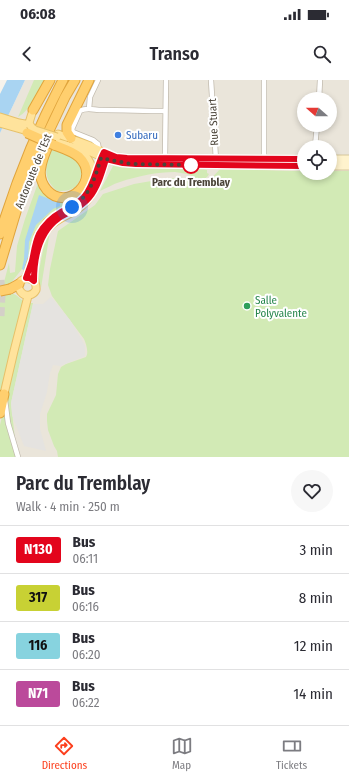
<!DOCTYPE html>
<meta charset="utf-8">
<style>
body{margin:0;font-family:"Fira Sans Condensed",sans-serif;background:#f7f7f7;color:#2b2b33;height:100vh;display:flex;flex-direction:column;font-size:15px;white-space:nowrap}
*{box-sizing:border-box;margin:0}
p{font-size:13px;color:#7c7c81}
.icon{flex:none;width:22px;height:22px;fill:none;stroke:currentColor;stroke-width:2;stroke-linecap:round;stroke-linejoin:round}
.map{position:relative;height:377px;overflow:hidden}
.sheet{display:flex;flex-direction:column;background:#fff;flex:1}
.sheet>*{flex:none}
.badge{padding:0 8px;border-radius:3px;font-size:14px;line-height:26px}
.needle{width:26px;rotate:291deg}
.controls{position:absolute;left:297px;top:12px;display:grid;gap:8px}
.controls a{display:grid;place-items:center;width:40px;height:40px;border-radius:50%;background:#fff;box-shadow:0 2px 6px #0003;font-size:20px}
.you{position:absolute;width:20px;height:20px;margin:-10px;border:3px solid #fff;border-radius:50%;background:#1a73e8;box-shadow:0 0 0 6px #1a73e833}
.map>.badge{position:absolute;translate:-50% -50%;box-shadow:0 0 0 2px #fff}
.round{display:grid;place-items:center;flex:none;width:42px;height:42px;border-radius:21px;background:#f7f7f7}
.summary{display:flex;align-items:center;justify-content:space-between;height:68px;padding:0 16px}
h1{font-size:19px;font-weight:600;line-height:30px}
ul{padding:0;list-style:none}
li{display:flex;align-items:center;gap:12px;height:48px;padding:0 16px;border-top:1px solid #e1e1e2}
li div{flex:1}
li b{display:block;font-size:15px}
li em{font-style:normal}
li .badge{min-width:44px;font-weight:700;text-align:center}
.status{display:flex;justify-content:space-between;align-items:center;height:28px;padding:0 20px;background:#fff;direction:ltr}
.status svg{height:11px;fill:currentColor}
header{display:flex;justify-content:space-between;align-items:center;height:52px;padding:0 16px;background:#fff;font-size:18px;font-weight:600}
.tab-bar{display:flex;justify-content:space-around;align-items:center;height:56px;border-top:1px solid #e1e1e2;background:#fff;font-size:11px;color:#7c7c81}
.tab-bar a{display:grid;justify-items:center;gap:2px}
.tab-bar .selected{color:#fc3f1d}
.map>svg:first-child{display:block}
.residential{fill:#eae5da;fill-rule:evenodd}
.green{fill:#d2eab5}
.parking{fill:#e5e3e0}
.water{fill:#a9d4f2}
.lines{fill:none;stroke-linecap:round;stroke-linejoin:round}
.highway-tunnel{stroke:#d4d0c8;stroke-width:9;stroke-dasharray:9 4.5;stroke-linecap:butt}
.street-casing{stroke:#c2bbae;stroke-width:6}
.secondary-casing{stroke:#d6c79b;stroke-width:9}
.primary-casing{stroke:#e6c16a;stroke-width:9}
.highway-casing{stroke:#e0a43c;stroke-width:11}
.street{stroke:#fff;stroke-width:4.5}
.secondary{stroke:#fff3cd;stroke-width:7}
.primary{stroke:#ffe39c;stroke-width:7}
.highway{stroke:#ffcf6e;stroke-width:9}
.primary-bridge-casing{stroke:#e6c16a;stroke-width:9;stroke-linecap:butt}
.highway-bridge-casing{stroke:#e0a43c;stroke-width:11;stroke-linecap:butt}
.primary-bridge{stroke:#ffe39c;stroke-width:7}
.highway-bridge{stroke:#ffcf6e;stroke-width:9}
.line-casing{stroke:#fff;stroke-width:9}
.line{stroke:#e3051c;stroke-width:6}
.walk{stroke:#4b4439;stroke-width:4;stroke-dasharray:0 7.2}
.shop-dot{fill:#3f7fe0;stroke:#fff;stroke-width:1.5}
.stop-dot{fill:#fff;stroke:#e3051c;stroke-width:2}
.leisure-dot{fill:#2e9e5b;stroke:#fff;stroke-width:1.5}
.labels{text-anchor:middle;stroke-width:4;stroke-linejoin:round;paint-order:stroke}
.street-label{font-size:11px;fill:#4b4439;stroke:#fff}
.shop-label{font-size:11px;fill:#366cbe;stroke:#fff;text-anchor:start}
.stop-label{font-size:11px;font-weight:bold;fill:#4b4439;stroke:#fff}
.leisure-label{font-size:11px;fill:#27864d;stroke:#fff;text-anchor:start}
</style>
<div class="status"><b>06:08</b><svg viewBox="0 0 49 12"><path d="M0 12V9h3v3zM5 12V6h3v6zM10 12V3h3v9zM15 12V0h3v12zM26 1h20v11H26zM47 4h2v5h-2z"/></svg></div>
<header><svg class="icon" aria-label="back" viewBox="0 0 24 24"><path d="M15 5l-7 7 7 7"/></svg>Transo<svg class="icon" aria-label="search" viewBox="0 0 24 24"><circle cx="10" cy="10" r="6"/><path d="M15 15l6 6"/></svg></header>
<div class="map">
<svg width="349" height="377" viewBox="0 0 349 377">
<rect width="100%" height="100%" fill="#f6f3ec"/>
<!-- residential -->
<path class="residential" d="M25,0H349V377H0V53ZM304,19H330V45H304ZM304,67H330V93H304Z"/>
<!-- green -->
<path class="green" d="M34,0H45C37,12 31,30 18,37Z
M52,68C61,72 72,76 79,84C83,91 81,102 75,107C70,111 63,111 57,111C42,98 45,85 52,68Z
M113,86L133,88L204,89L207,90V93L209,94C204,104 195,97 187,94C183,93 179,93 175,92C157,92 138,96 120,102C113,104 107,108 100,111Z
M221,88C249,89 276,91 304,91V93H330V91H349V377H58L57,371L54,366L48,350L47,341V334L56,315L58,294L61,287L66,284L86,277C89,272 86,264 84,259L52,216L48,205L50,189L58,151L95,125L103,114L134,104L163,99L177,98L186,99L198,104H206Z
M38,103C48,122 53,119 73,119L74,121L54,132L43,142L34,157L28,182L24,190L22,189L10,204L3,206L9,183L10,193L15,192L17,166L25,139Z
M50,151L41,208L38,196L45,160Z
M11,213L16,215L23,221L0,321V215Z
M29,223H33L11,323L17,377H0V345Z"/>
<!-- parking -->
<path class="parking" d="M51,217L70,240L79,255L85,266V276L60,286L53,285L50,293L47,312L40,334V349L46,371L24,366L12,335L11,323L33,224H43Z"/>
<!-- water -->
<path class="water" d="M7,0H25L0,53V14Z
M39,115L60,123V126L53,129L36,145L29,162L28,182L24,190L22,189L24,179L25,160Z"/>
<g class="lines">
<!-- highway-tunnel -->
<path class="highway-tunnel" d="M0,200L1,214L0,236"/>
<defs>
<path id="street" d="M211,0L216,80
M319,19L320,0
M89,29L90,17L98,0
M315,67L317,45
M99,70L98,64L93,60L73,52L72,49L80,31C86,27 94,30 102,30C123,30 144,31 165,31
M165,78L166,0
M262,80L264,79V0
M5,320L8,343L18,377"/>
<path id="secondary" d="M111,75L117,77L127,78L304,79
M106,79L123,83L136,84L304,86
M330,79H349
M330,86H349"/>
<path id="primary" d="M0,37L19,43L30,45L29,43L33,30
M0,43L24,50L28,51
M56,62L73,67L78,66L104,78
M77,69C88,76 94,86 92,99
M74,125C82,119 89,112 93,103C98,93 99,82 104,73
M38,155L47,142L58,134
M26,198L32,179
M34,201C24,194 14,204 21,212C25,217 33,216 36,210C37,207 34,200 34,195C34,184 37,170 41,160C50,140 62,139 78,129C91,119 97,106 102,91C104,85 106,80 107,74L88,65L58,54
M4,314L14,271L28,216"/>
<path id="highway" d="M33,30L50,0
M71,58L67,52V45L89,0
M49,63C46,71 42,79 41,87C39,95 42,104 47,110C68,133 102,99 79,77C72,71 62,68 54,65
M0,154C16,101 37,49 63,0
M0,185L18,125L26,103L37,76L65,17L75,0
M10,209L19,204
M0,333L4,314"/>
</defs>
<!-- street casing -->
<use href="#street" class="street-casing"/>
<!-- secondary casing -->
<use href="#secondary" class="secondary-casing"/>
<!-- primary casing -->
<use href="#primary" class="primary-casing"/>
<!-- highway casing -->
<use href="#highway" class="highway-casing"/>
<!-- street -->
<use href="#street" class="street"/>
<!-- secondary -->
<use href="#secondary" class="secondary"/>
<!-- primary -->
<use href="#primary" class="primary"/>
<!-- highway -->
<use href="#highway" class="highway"/>
<defs>
<path id="primary-bridge" d="M30,45L32,48L35,50L57,57"/>
<path id="highway-bridge" d="M27,53L54,65
M0,211L10,209"/>
</defs>
<!-- primary-bridge casing -->
<use href="#primary-bridge" class="primary-bridge-casing"/>
<!-- highway-bridge casing -->
<use href="#highway-bridge" class="highway-bridge-casing"/>
<!-- primary-bridge -->
<use href="#primary-bridge" class="primary-bridge"/>
<!-- highway-bridge -->
<use href="#highway-bridge" class="highway-bridge"/>
</g>
<g class="lines">
<defs>
<path id="line" d="M304,79L127,78L116,77L104,72C96,87 95,104 84,117C77,125 69,128 61,132C52,137 44,145 39,154C35,162 34,172 32,181C30,187 28,192 26,198H30L34,201C34,179 39,152 59,138C70,131 81,128 89,118C98,107 102,92 106,79L123,83L136,84L304,86"/>
</defs>
<!-- line casing -->
<use href="#line" class="line-casing"/>
<!-- line -->
<use href="#line" class="line"/>
<!-- walk -->
<path class="walk" d="M72,127C91,115 95,97 101,78L131,84L193,85H191"/>
</g>
<!-- markers -->
<circle class="shop-dot" cx="118" cy="55" r="4"/>
<circle class="stop-dot" cx="191" cy="85" r="8"/>
<circle class="leisure-dot" cx="247" cy="226" r="4"/>
<g class="labels">
<!-- street labels -->
<g class="street-label">
<text transform="translate(213 42) rotate(-93)" y="4">Rue Stuart</text>
<text transform="translate(33 91) rotate(-68)" y="4">Autoroute de l’Est</text>
</g>
<!-- shop labels -->
<g class="shop-label">
<text x="126" y="59">Subaru</text>
</g>
<!-- stop labels -->
<g class="stop-label">
<text x="191" y="106">Parc du Tremblay</text>
</g>
<!-- leisure labels -->
<g class="leisure-label">
<text x="255" y="224">Salle<tspan x="255" dy="13">Polyvalente</tspan></text>
</g>
</g>
</svg>
<div class="controls">
<a><svg class="needle" viewBox="-14 -14 28 28"><path d="M0-13l5 13h-10z" fill="#e53935"/><path d="M0 13l5-13h-10z" fill="#7c7c81"/></svg></a>
<a><svg class="icon" aria-label="locate" viewBox="0 0 24 24"><circle cx="12" cy="12" r="6"/><path d="M12 2v4M12 18v4M2 12h4M18 12h4"/></svg></a>
</div>
<div class="you" style="left:72px;top:127px"></div>
</div>
<section class="sheet">
<div class="summary"><div><h1>Parc du Tremblay</h1><p>Walk · 4 min · 250 m</p></div><a class="round"><svg class="icon" aria-label="heart" viewBox="0 0 24 24"><path d="M12 20l-8-8c-3-5 5-10 8-4 3-6 11-1 8 4z"/></svg></a></div>
<ul>
<li><span class="badge" style="background:#e3051c;color:#fff">N130</span><div><b>Bus</b><p>06:11</p></div><em>3 min</em></li>
<li><span class="badge" style="background:#c8d134;color:#111">317</span><div><b>Bus</b><p>06:16</p></div><em>8 min</em></li>
<li><span class="badge" style="background:#87d3df;color:#111">116</span><div><b>Bus</b><p>06:20</p></div><em>12 min</em></li>
<li><span class="badge" style="background:#bb4a9b;color:#fff">N71</span><div><b>Bus</b><p>06:22</p></div><em>14 min</em></li>
</ul>
</section>
<nav class="tab-bar">
<a class="selected"><svg class="icon" aria-label="directions" viewBox="0 0 24 24"><path d="M12 3l9 9-9 9-9-9zM9 14v-3h6M13 9l2 2-2 2"/></svg>Directions</a>
<a><svg class="icon" aria-label="map" viewBox="0 0 24 24"><path d="M3 6l6-2 6 2 6-2v14l-6 2-6-2-6 2zM9 4v14M15 6v14"/></svg>Map</a>
<a><svg class="icon" aria-label="tickets" viewBox="0 0 24 24"><path d="M3 7h18v10H3zM15 7v10"/></svg>Tickets</a>
</nav>
